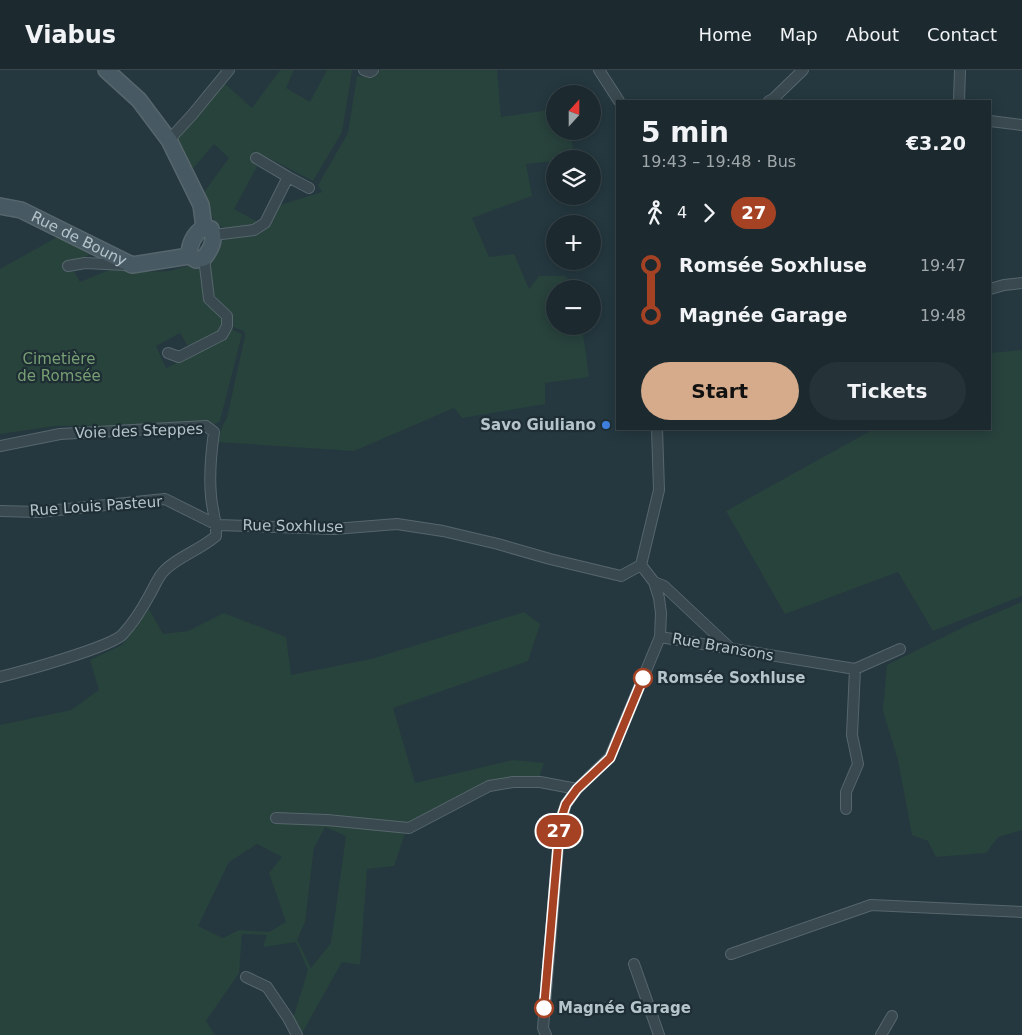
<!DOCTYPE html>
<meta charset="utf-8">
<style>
body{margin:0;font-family:"DejaVu Sans",sans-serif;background:#253237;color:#f1f3f6;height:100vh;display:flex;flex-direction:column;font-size:19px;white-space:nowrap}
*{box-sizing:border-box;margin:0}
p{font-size:16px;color:#a0a7aa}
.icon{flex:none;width:28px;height:28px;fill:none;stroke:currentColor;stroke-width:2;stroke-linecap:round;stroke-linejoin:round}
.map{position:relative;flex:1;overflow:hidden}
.drawer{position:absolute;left:616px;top:30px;width:375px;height:330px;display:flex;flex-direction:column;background:#1c2a2f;border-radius:0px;box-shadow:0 2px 12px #0003,0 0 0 1px #3a464b}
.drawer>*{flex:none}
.badge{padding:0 10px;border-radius:16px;font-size:18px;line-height:32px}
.needle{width:32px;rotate:21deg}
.buttons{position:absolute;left:546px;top:15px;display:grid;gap:10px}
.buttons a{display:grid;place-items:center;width:55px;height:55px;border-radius:50%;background:#1c2a2f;box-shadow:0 2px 12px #0003,0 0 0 1px #3a464b;font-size:25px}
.map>.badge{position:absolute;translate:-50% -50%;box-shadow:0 0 0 2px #fff}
.legs{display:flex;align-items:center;gap:8px;height:55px;padding:0 25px;font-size:16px}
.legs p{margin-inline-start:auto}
.overview{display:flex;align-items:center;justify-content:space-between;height:85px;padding:0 25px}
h1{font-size:28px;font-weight:700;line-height:38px}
.button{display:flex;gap:10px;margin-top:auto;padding:10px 25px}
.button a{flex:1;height:58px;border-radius:30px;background:#d6ab8b;color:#111;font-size:20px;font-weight:700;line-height:58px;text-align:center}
.button a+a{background:#253237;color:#f1f3f6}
ul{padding:0 25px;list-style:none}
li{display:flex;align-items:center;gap:18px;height:50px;font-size:19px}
li i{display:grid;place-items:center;width:8px;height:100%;margin:0 6px;background:currentColor}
li i::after{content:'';width:12px;height:12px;margin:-6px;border:4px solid;border-radius:50%;background:#1c2a2f}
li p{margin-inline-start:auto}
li:first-child i{background:linear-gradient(#0000 50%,currentColor 0)}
li:last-child i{background:linear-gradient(currentColor 50%,#0000 0)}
header{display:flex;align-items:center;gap:30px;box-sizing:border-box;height:70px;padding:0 25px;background:#1c2a2f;border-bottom:1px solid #3a464b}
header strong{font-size:24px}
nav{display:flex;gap:28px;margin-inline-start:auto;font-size:18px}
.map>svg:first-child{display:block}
.green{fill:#28423c;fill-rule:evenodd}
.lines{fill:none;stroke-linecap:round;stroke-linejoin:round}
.street-casing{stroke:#57666d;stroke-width:12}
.secondary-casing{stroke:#57666d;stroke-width:18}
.street{stroke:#39494f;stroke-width:10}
.secondary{stroke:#475962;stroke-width:15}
.line-1-casing{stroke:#fff;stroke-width:11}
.line-1{stroke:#a64224;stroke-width:8}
.shop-dot{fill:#3f7fe0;stroke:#1e2e34;stroke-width:2}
.stop-1-dot{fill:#fff;stroke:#a64224;stroke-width:2.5}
.labels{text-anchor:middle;stroke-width:4.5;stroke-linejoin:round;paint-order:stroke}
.street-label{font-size:15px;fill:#b5c3ca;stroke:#1e2e34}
.park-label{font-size:15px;fill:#779f73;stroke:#1e2e34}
.poi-label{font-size:15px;font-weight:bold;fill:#b5c3ca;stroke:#1e2e34;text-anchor:end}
.stop-label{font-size:15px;font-weight:bold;fill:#b5c3ca;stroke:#1e2e34;text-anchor:start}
</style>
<header>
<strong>Viabus</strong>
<nav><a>Home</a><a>Map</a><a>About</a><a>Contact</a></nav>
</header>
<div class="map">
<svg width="1022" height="965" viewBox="0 0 1022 965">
<rect width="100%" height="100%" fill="#25383f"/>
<!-- green -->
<path class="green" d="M280,0H294L286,18L310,32L327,0H351L352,1L342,62L313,111L255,81L252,88L260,91L234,139L260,153L228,160L215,153L202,125L229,88L214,74L190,102L175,69L223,12L252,38Z
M380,0H497L501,47L555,39V61H569L572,66L573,88L555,89V91L526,94L532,126L472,148L489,187L514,184L529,219L539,206H565L576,216L577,219H555V256H582L589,307L545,313V334L462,348L454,338L354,381L217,372L223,355L227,348L245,266L244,261L231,256L215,228L209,196L221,171L262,161L270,154L280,135L322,122L318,115L348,63L357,6L368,7Z
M59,166L91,184L70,194L80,212L121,195L138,202L170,201L190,195L202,200L205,226L222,245L221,259L189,278L180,263L156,276L166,298L221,271L231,259L242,264L220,351L214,355L55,356L0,364V199Z
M1022,280V526L933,561L898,502L785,544L726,441L874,359H990V283Z
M1022,532V760L998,767L986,783L936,787L928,771L912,765L898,690L883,641L887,595L972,553Z
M149,539L163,564L188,561L224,543L286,567L291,605L371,589L524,542L540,554L528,591L393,638L415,713L513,690L544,693L539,708L494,709L409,752L394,796L367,799L360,895L342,892L302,963L293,949L308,900L296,872L263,877L267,865L242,864L239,903L206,951L215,965H0V655L71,640L99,620L90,590L122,575ZM325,757L346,766L331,873L311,898L297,870L305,852L314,778ZM257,774L282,787L269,803L286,852L269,862L239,860L223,868L198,856L229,792Z"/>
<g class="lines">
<defs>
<path id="street" d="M364,0L370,2L373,0
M599,0L619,31
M769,31L773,29L803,0
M959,31L960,0
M990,51L1022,55
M169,70L192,45L229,0
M288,107L309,118
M214,165L254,160L265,153L288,107L256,88
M68,196L85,193L126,195
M990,219L1004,215L1022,213
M168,283L179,287L222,265L227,256V246L209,229L204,188
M0,376L60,364L206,356L214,362C211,383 209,405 211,426C212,440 217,452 216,466C200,480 179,486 165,500C158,506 154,518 149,526C142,539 133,553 123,564C112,577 20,602 0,607
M0,441L38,442L165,429L217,455L334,459L397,454L443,461L498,474L550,489L621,506L641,495
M654,512L664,516L730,578
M660,567L855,599L900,579
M846,739V722L858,694L852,665L855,599
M276,748L327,750L409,758L489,716L513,712H540L577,719
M731,884L871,835L1022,842
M634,894L659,965
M246,907L267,917L288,948L297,965
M546,965L543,958L560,752L566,734L577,719L610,687L660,567L661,543L659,528L654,512L641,495L659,420L657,359
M881,965L892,946"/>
<g id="secondary">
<path d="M106,0L139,30L169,70L201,135L204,157"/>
<path id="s1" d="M0,136L21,140L132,195L189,186L196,190L204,188C211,179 216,170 211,159L204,157C194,164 189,174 189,186"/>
</g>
</defs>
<!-- street casing -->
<use href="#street" class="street-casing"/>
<!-- secondary casing -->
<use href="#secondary" class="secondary-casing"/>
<!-- street -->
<use href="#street" class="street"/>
<!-- secondary -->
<use href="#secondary" class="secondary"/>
</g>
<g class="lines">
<defs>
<path id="line-1" d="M544,938L560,752L566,734L577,719L610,688L643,608"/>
</defs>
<!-- line-1 casing -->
<use href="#line-1" class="line-1-casing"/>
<!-- line-1 -->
<use href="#line-1" class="line-1"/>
</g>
<!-- markers -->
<circle class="shop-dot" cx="606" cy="355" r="5"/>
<g class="stop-1-dot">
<circle cx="643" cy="608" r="9"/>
<circle cx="544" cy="938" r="9"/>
</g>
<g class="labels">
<!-- street labels -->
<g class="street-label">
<text dy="5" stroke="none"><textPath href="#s1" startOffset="86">Rue de Bouny</textPath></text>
<text transform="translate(139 361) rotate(-2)" y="5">Voie des Steppes</text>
<text transform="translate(96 436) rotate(-4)" y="5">Rue Louis Pasteur</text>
<text transform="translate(293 456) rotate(1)" y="5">Rue Soxhluse</text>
<text transform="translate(723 577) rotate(10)" y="5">Rue Bransons</text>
</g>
<!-- park labels -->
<g class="park-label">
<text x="59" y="294">Cimetière<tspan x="59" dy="17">de Romsée</tspan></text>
</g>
<!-- poi labels -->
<g class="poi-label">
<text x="596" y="360">Savo Giuliano</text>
</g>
<!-- stop labels -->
<g class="stop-label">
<text x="657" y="613">Romsée Soxhluse</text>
<text x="558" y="943">Magnée Garage</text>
</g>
</g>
</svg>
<div class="buttons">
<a><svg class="needle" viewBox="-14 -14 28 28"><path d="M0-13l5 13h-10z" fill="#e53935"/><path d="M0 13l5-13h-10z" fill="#a0a7aa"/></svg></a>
<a><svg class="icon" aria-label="layers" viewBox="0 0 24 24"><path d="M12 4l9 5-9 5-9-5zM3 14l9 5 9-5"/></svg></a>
<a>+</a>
<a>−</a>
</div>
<b class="badge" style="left:559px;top:761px;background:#a64224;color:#fff">27</b>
<section class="drawer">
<div class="overview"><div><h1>5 min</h1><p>19:43 – 19:48 · Bus</p></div><b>€3.20</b></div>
<div class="legs"><svg class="icon" aria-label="walk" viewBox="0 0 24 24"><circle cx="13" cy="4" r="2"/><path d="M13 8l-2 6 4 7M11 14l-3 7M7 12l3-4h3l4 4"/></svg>4<svg class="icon" aria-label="forward" viewBox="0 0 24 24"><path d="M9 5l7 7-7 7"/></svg><b class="badge" style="background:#a64224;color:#fff">27</b></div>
<ul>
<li><i style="color:#a64224"></i><b>Romsée Soxhluse</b><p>19:47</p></li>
<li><i style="color:#a64224"></i><b>Magnée Garage</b><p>19:48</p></li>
</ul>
<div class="button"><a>Start</a><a>Tickets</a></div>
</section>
</div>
